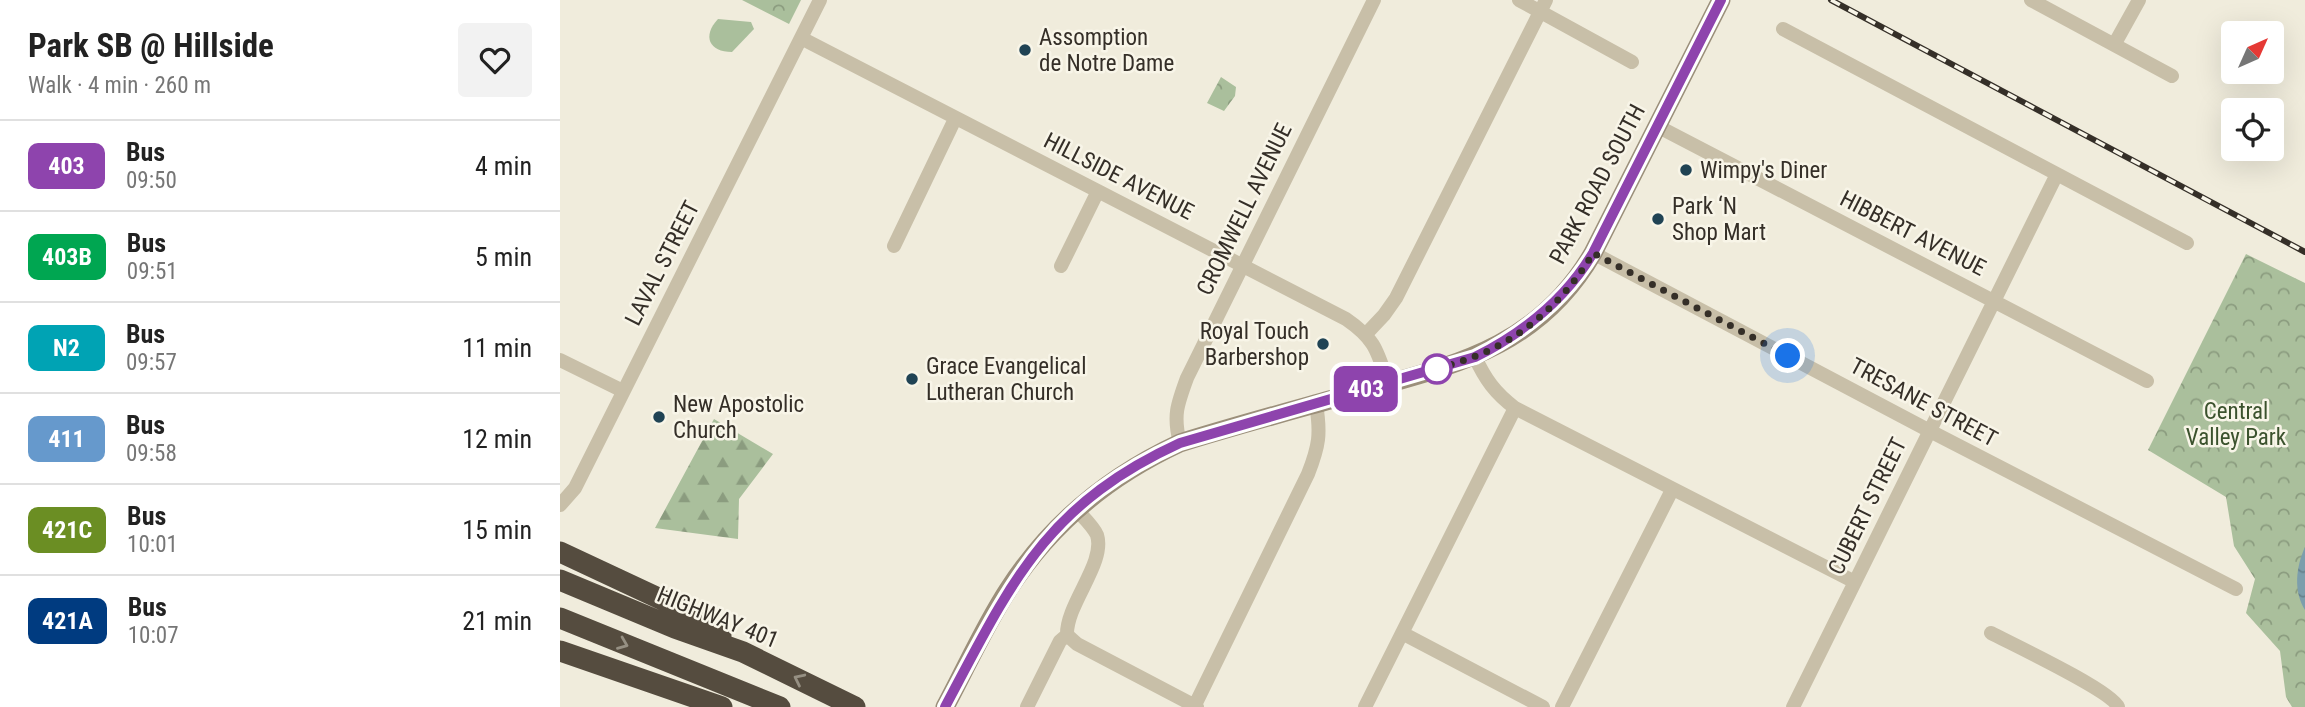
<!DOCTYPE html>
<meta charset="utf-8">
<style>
body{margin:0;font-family:"Roboto Condensed",sans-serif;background:#f2f2f2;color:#222;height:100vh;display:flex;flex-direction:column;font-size:26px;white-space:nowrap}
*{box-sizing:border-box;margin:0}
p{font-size:23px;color:#767676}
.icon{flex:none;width:38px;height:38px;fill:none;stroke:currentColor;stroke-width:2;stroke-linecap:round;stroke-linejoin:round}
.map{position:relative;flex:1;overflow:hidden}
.panel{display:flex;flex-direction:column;background:#fff;width:560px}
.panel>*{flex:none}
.badge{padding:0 14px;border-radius:10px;font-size:24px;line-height:46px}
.needle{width:46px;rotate:45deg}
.buttons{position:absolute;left:1661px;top:21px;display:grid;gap:14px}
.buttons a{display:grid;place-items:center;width:63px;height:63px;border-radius:7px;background:#fff;box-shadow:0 7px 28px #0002;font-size:35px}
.you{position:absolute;width:35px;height:35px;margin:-18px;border:5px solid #fff;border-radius:50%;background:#1a73e8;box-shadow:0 0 0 10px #1a73e833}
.map>.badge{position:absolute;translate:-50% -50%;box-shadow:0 0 0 4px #fff}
.round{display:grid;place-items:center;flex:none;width:74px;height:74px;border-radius:7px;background:#f2f2f2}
.summary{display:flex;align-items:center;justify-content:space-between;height:119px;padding:0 28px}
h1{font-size:33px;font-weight:700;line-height:52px}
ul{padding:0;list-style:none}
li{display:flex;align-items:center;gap:21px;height:91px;padding:0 28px;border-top:2px solid #e0e0e0}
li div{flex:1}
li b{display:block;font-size:26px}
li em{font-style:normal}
li .badge{min-width:77px;font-weight:700;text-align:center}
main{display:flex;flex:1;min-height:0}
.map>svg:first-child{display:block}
.forest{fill:url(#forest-firs)}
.park{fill:url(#park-crowns)}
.pitch{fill:#aabf9c}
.water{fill:url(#water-ripples)}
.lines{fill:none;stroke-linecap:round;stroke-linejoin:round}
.minor{stroke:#c8bfa8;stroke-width:14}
.secondary{stroke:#9b8f7a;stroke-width:19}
.motorway{stroke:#554c3f;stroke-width:21}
.rail-casing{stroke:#352f28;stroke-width:6}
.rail{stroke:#f8f5e8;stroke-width:3.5;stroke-dasharray:10;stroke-linecap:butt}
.oneway{stroke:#969083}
.line-casing{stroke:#fff;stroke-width:16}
.line{stroke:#8e44ad;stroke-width:10}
.walk{stroke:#352f28;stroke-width:7;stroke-dasharray:0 12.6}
.poi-dot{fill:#204354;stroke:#f8f5e8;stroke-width:2.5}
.stop-dot{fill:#fff;stroke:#8e44ad;stroke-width:3.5}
.labels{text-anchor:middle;stroke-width:5;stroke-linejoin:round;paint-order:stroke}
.poi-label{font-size:23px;fill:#352f28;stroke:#f8f5e8;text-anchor:start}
.street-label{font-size:23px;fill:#352f28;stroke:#f8f5e8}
.park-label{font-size:23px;fill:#3b522d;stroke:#f8f5e8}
</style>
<main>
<section class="panel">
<div class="summary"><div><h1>Park SB @ Hillside</h1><p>Walk · 4 min · 260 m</p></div><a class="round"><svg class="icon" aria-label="heart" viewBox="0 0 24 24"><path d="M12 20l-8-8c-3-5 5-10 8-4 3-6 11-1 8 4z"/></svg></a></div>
<ul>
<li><span class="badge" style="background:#8e44ad;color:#fff">403</span><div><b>Bus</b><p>09:50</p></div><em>4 min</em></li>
<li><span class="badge" style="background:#00a651;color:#fff">403B</span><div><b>Bus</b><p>09:51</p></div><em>5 min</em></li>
<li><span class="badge" style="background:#00a3b4;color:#fff">N2</span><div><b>Bus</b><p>09:57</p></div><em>11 min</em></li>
<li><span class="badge" style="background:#69c;color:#fff">411</span><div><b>Bus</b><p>09:58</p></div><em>12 min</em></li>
<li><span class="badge" style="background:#6b8e23;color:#fff">421C</span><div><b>Bus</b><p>10:01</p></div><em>15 min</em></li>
<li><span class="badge" style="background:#003b80;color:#fff">421A</span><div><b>Bus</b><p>10:07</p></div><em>21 min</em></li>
</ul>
</section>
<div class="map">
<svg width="1745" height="707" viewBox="0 0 1745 707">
<defs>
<pattern id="forest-firs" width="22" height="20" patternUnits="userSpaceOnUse" patternTransform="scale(1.75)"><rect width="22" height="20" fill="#aabf9c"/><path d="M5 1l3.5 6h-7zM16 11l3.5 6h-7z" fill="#8b9c7f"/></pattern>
<pattern id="park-crowns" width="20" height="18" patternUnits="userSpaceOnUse" patternTransform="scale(1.75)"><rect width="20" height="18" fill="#aabf9c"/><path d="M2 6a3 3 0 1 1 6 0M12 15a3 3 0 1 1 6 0" fill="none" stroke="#8b9c7f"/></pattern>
<pattern id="water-ripples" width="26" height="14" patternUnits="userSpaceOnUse" patternTransform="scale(1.75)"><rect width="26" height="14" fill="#7c9eac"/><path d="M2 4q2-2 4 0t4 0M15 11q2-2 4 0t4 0" fill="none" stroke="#66818c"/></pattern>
</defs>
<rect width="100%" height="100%" fill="#f0ecdc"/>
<!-- forest -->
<path class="forest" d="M154,419L213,454L179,499L178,539L95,528Z"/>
<!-- park -->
<path class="park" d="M182,0H241L229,24Z
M661,77L676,87L675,96L664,111L647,103Z
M1686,254L1745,283V707H1732L1726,697L1720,651L1686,613L1695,579L1674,546L1666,497L1588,450Z"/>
<!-- pitch -->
<path class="pitch" d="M158,19L191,22L194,29L172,52C149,52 142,36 158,19Z"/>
<!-- water -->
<path class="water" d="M1745,547V610C1733,591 1736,567 1745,547Z"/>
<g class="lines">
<!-- minor -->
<path class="minor" d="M959,0L1072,62
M1471,0L1612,76
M1223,29L1627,243
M241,38L786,319C815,339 817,350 828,383
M1554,45L1579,0
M1097,126L1587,381
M334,246L395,119
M1033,253L1368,430L1676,589
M501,266L538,191
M807,333L824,315L836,298L986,0
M915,357C925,379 935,393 955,408L1295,582
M0,360L63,391
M620,443C613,416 617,405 627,378L814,0
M0,505L15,488L260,0
M842,633L983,707
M1431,633C1452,644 1552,691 1558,707
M507,635L517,644L637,707
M467,707L500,641L507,635C506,604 546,563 537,535C533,526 522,516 516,509
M634,707L748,474C759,446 761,434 756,404
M805,707L955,408
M1002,707L1112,490
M1233,707L1497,174"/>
<!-- secondary -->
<path class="secondary" d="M385,707C406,668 424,627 448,590C491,523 549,476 620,443C677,425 734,410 791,394C890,366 977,350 1033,253L1161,0"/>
<!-- motorway -->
<path class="motorway" d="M0,552L124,610L161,636
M0,580L115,628L183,652L295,707
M0,618L220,707
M0,651L162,707"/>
<defs>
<path id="rail" d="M1271,0L1745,252"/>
</defs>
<!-- rail casing -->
<use href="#rail" class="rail-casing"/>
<!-- rail -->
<use href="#rail" class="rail"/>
</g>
<!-- one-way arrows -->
<defs><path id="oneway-chevron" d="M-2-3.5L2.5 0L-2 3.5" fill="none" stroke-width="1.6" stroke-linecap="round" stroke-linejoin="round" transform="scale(1.75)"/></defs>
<g class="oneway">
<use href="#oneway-chevron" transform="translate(63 644) rotate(22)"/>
<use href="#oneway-chevron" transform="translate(239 679) rotate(-154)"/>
</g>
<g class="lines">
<defs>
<path id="line" d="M385,707C451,583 485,505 620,443L915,357C963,333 1005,300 1033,253L1161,0"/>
</defs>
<!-- line casing -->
<use href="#line" class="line-casing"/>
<!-- line -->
<use href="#line" class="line"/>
<!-- walk -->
<path class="walk" d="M877,369L866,372C882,367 898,363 913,357C963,339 1007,298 1033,253L1228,356"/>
</g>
<!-- markers -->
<g class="poi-dot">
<circle cx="465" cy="50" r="7"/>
<circle cx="1126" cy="170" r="7"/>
<circle cx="1098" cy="219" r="7"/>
<circle cx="763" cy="344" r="7"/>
<circle cx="352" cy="379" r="7"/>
<circle cx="99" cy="417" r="7"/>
</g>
<circle class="stop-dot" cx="877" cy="369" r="14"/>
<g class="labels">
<!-- poi labels -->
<g class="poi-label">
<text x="479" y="45">Assomption<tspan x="479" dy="26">de Notre Dame</tspan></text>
<text x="1140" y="178">Wimpy's Diner</text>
<text x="1112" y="214">Park ‘N<tspan x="1112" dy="26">Shop Mart</tspan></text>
<text x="749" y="339" text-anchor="end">Royal Touch<tspan x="749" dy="26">Barbershop</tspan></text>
<text x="366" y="374">Grace Evangelical<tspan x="366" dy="26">Lutheran Church</tspan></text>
<text x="113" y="412">New Apostolic<tspan x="113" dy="26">Church</tspan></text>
</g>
<!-- street labels -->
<g class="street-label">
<text transform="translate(559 176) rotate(27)" y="8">HILLSIDE AVENUE</text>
<text transform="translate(1037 184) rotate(-62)" y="8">PARK ROAD SOUTH</text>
<text transform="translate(684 209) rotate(-64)" y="8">CROMWELL AVENUE</text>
<text transform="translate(1353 233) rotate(27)" y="8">HIBBERT AVENUE</text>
<text transform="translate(102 263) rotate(-63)" y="8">LAVAL STREET</text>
<text transform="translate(1364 402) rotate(28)" y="8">TRESANE STREET</text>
<text transform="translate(1307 506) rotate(-64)" y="8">CUBERT STREET</text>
<text transform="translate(158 617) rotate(22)" y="8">HIGHWAY 401</text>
</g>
<!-- park labels -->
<g class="park-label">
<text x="1676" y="419">Central<tspan x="1676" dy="26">Valley Park</tspan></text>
</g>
</g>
</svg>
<div class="buttons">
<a><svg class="needle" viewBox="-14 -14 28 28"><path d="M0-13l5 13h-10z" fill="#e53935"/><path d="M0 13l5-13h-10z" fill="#767676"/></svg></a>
<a><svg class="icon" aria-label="locate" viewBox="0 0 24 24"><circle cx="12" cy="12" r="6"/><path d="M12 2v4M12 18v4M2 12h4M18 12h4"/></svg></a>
</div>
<div class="you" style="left:1228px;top:356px"></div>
<b class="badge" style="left:806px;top:389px;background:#8e44ad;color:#fff">403</b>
</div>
</main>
